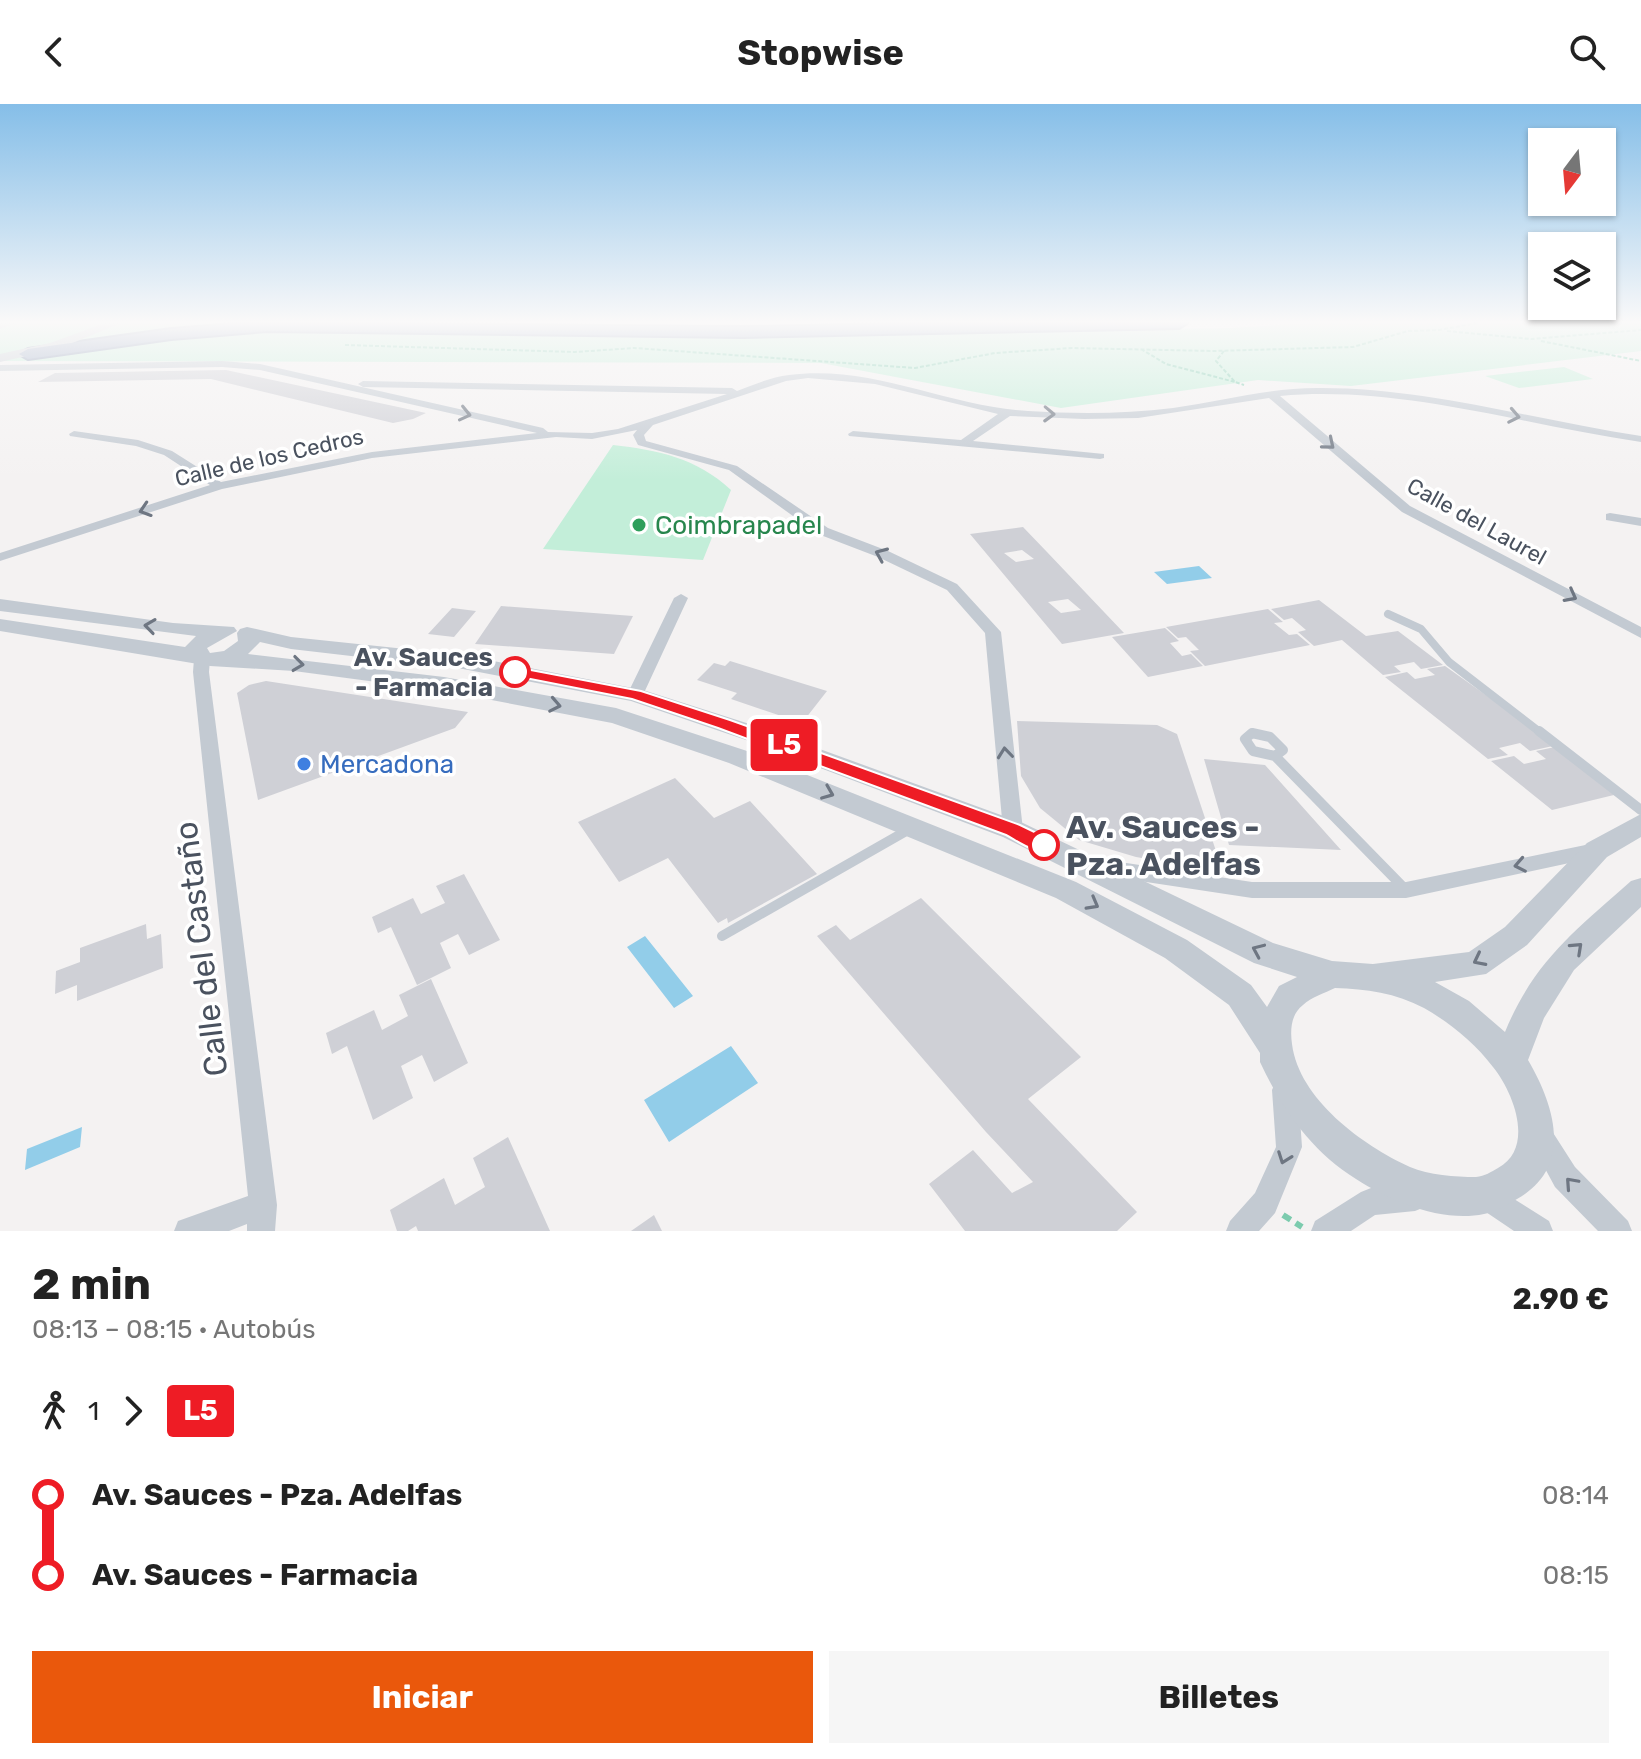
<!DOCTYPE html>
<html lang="es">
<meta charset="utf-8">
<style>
body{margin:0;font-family:Rubik,sans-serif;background:#f6f6f6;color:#222;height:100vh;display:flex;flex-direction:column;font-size:30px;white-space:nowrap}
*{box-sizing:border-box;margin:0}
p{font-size:26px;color:#767676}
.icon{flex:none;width:44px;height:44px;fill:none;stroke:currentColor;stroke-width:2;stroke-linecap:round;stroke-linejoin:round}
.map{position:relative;height:1127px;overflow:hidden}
.panel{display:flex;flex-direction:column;background:#fff;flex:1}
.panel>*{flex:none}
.badge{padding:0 16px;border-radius:6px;font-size:28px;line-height:52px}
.needle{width:52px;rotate:196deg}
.tools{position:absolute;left:1528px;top:24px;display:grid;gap:16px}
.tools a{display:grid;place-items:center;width:88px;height:88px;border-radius:0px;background:#fff;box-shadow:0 2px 6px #0004;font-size:40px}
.map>.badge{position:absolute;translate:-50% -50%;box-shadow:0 0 0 4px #fff}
.legs{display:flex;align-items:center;gap:12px;height:88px;padding:0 32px;font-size:26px}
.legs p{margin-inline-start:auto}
.head{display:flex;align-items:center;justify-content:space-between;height:136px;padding:0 32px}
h1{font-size:44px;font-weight:700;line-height:60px}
.primary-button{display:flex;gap:16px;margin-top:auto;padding:16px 32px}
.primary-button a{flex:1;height:92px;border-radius:0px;background:#ea580c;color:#fff;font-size:32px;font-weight:700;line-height:92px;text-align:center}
.primary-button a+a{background:#f6f6f6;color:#222}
ul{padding:0 32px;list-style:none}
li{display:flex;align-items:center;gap:28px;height:80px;font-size:30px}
li i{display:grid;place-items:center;width:12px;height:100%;margin:0 10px;background:currentColor}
li i::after{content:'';width:20px;height:20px;margin:-10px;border:6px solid;border-radius:50%;background:#fff}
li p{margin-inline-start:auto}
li:first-child i{background:linear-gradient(#0000 50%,currentColor 0)}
li:last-child i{background:linear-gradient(currentColor 50%,#0000 0)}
header{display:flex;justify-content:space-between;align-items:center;height:104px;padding:0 32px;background:#fff;font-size:36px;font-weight:700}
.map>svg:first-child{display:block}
.green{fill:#c3eed9}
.water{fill:#92cde9}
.building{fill:#cfd0d6;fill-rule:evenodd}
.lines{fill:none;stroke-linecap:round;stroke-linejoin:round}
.motorway-casing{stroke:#7789aa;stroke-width:4}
.path-far1{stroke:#7ccbae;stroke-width:2;stroke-dasharray:4 2;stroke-linecap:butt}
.path{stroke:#7ccbae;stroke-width:6;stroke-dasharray:9 6;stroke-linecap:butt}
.service-far1{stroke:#c3cad2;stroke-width:8}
.service{stroke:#c3cad2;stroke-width:10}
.minor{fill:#c3cad2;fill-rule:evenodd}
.tertiary{fill:#c3cad2;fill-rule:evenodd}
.motorway{fill:#8c9ebe;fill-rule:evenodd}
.oneway{stroke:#6e7682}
.line-1{fill:#ee1c25;stroke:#fff;stroke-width:2}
.leisure-dot{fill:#2e9e5b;stroke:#fff;stroke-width:3}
.stop-1-dot{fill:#fff;stroke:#ee1c25;stroke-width:4}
.shop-dot{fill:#3f7fe0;stroke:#fff;stroke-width:3}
.labels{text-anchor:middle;stroke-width:7;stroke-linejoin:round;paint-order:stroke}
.far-street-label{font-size:22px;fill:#4a525f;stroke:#fff}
.leisure-label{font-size:26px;fill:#27864d;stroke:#fff;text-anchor:start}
.stop-label{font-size:26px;font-weight:bold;fill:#4a525f;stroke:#fff;text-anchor:end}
.shop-label{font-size:26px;fill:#366cbe;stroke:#fff;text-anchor:start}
.near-stop-label{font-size:32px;font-weight:bold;fill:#4a525f;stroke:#fff;text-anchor:start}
.near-street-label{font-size:32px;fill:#4a525f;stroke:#fff}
</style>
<header><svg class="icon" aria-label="back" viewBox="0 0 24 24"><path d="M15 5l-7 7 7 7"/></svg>Stopwise<svg class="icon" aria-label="search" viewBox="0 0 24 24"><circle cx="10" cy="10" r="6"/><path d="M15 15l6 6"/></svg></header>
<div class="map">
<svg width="1641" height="1127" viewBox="0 0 1641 1127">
<rect width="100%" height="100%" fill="#f4f2f2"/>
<!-- green -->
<path class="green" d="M0,219H264L417,227L736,231L1231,224L1310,219H1641V247L1351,282L1258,276L1061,304L821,259L0,257Z
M1564,263L1593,275L1519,284L1485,272Z
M613,341C658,346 697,354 731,386L703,456L543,445Z"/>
<!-- water -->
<path class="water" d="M1199,462L1212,474L1167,480L1154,468Z
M645,832L693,892L674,904L627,843Z
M731,942L758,979L669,1038L644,996Z
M82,1023L80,1043L25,1066L27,1045Z"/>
<!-- building -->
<path class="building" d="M226,266L426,309L413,315L393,319L211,275L38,278L55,269Z
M1023,423L1047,448L1124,529L1062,540L970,430ZM1022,446L1034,455L1016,458L1004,449ZM1068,495L1081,506L1061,509L1048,498Z
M1319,496L1366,532L1398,527L1443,561L1421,565L1414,558L1394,562L1401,568L1383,571L1342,536L1314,542L1298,528L1306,526L1292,514L1284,516L1271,505Z
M501,502L633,512L614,550L475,540Z
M452,504L476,507L454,533L428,530Z
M1268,505L1283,518L1274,519L1289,531L1297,530L1310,541L1205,562L1190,547L1199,546L1186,533L1178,534L1166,523Z
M1165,524L1179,537L1170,539L1182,552L1191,550L1203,562L1148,573L1112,533Z
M730,557L827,587L802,619L731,595L737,589L697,576L714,559L725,562Z
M1445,562L1497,599L1553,642L1530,647L1520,639L1499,644L1508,651L1488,655L1385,573L1407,568L1415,575L1435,571L1427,565Z
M266,577L468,608L455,624L258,696L237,589L249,581Z
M1017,617L1157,621L1177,630L1223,768L1136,753L1079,736L1040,704L1021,672Z
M1555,643L1618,690L1552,706L1491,657L1514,652L1524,660L1546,655L1536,647Z
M1204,655L1265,661L1341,746L1229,741Z
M675,674L714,714L750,697L817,770L728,819L727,814L718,819L668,754L619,778L578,718Z
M464,770L500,836L469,851L458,830L440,839L451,864L417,881L391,823L378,829L372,813L413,794L421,810L445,799L436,782Z
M921,794L1081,953L1028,995L1137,1108L1117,1127H965L929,1080L973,1046L1012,1089L1033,1078L986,1028L817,832L836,821L850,836Z
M146,820L147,835L161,830L163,864L77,897V881L55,890L56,867L80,858V844Z
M431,875L468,959L434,978L422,951L401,962L413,994L373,1016L347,942L332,950L326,929L374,906L382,926L408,912L399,891Z
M508,1033L550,1127H418L416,1122L408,1127H397L390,1106L444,1074L455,1101L485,1083L473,1054Z
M654,1111L662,1127H631Z"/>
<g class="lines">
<defs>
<path id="motorway" d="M246,219L743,223L949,219H1187L1179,224L743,233L267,227L171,235L28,255L19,250L28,245L171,225Z"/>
</defs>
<!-- motorway casing -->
<use href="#motorway" class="motorway-casing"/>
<!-- path-far1 -->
<path class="path-far1" d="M1447,227L1531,235L1641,226
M1541,237L1641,257
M345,241L575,248L634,244L915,264L995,249L1072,244L1213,247L1353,243L1408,227L1439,226L1477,219
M1141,245L1166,260L1235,278
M1224,247L1216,257L1235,278L1244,281"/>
<!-- path -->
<path class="path" d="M1283,1111L1302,1123"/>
<!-- service-far1 -->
<path class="service-far1" d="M1388,510L1421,525L1449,558L1541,629"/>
<!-- service -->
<path class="service" d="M1539,627L1641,706
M1252,629L1270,633L1283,646L1275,652L1253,647L1245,635Z
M1275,652L1405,785
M722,832L908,726"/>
<!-- minor -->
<path class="minor" d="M222,257L260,260L543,324L548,328L592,329L618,325L727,290L363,283L358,280L363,277L732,284L737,287C753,281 771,273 789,271C872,260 946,302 1028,307C1076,310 1125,310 1173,304C1222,297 1268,284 1317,284C1426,283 1533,316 1641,332V338C1522,321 1401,281 1280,292L1410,402L1641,523V534L1402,408L1269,294L1138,314L1084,315L1010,312L973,337L1104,350V354L1100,355L849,332L848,330L853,327L961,336L998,310L875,280L808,274L786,277L653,321L644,331L646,337L737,362L828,424L888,447L957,480L1001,528L1023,726L1020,731L1013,733L1006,731L1003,726L985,529L947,486L878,453L818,430L729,366L638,341L633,331L637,326L592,335L556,333L372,354L222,385L0,457V449L210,381L164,351L136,342L70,332L69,330L74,327L138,336L172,347L221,378L372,348L537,329L260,266L222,263L0,267V261Z
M1610,409L1641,414V422L1606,416V410Z
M681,490L688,494L643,591L635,596L629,595L627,591L674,494Z
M202,550L210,555L209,568L277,1101L275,1127H247V1120L229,1127H174L178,1117L248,1092L193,568L194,555Z
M1595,739L1602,742L1605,747L1602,752L1406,794H1252L1100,771L1093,769L1090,763L1093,757L1100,755L1252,778H1406Z
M1285,974L1294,977L1298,986L1302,1043L1275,1109L1259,1127H1226L1230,1117L1255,1089L1276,1043L1272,986L1276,977Z
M1541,1020L1550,1024L1575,1063L1628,1117L1632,1127H1598L1555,1083L1528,1033L1532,1024Z
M1487,1078L1549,1117L1553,1127H1514L1477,1102L1473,1092L1477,1082Z
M1415,1079L1425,1083L1429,1093L1425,1103L1415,1107L1375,1111L1351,1127H1311L1315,1117L1361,1088L1371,1084Z"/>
<!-- tertiary -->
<path class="tertiary" d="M0,219H16L0,225Z
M105,219H121L58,245L0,258V250L50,239Z
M0,495L173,519L234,523L237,527L207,544L210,549L224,547L238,537L237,529L240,525L247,523L291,533L463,551L643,586L762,624L1023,719L1273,839L1332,857L1373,860L1469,848L1505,823L1587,739L1641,710V733L1607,753L1527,841L1486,870L1435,878L1469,897L1505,928C1534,857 1576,826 1631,777L1641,774V803L1574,866L1544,914L1528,956C1555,1002 1574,1063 1517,1095C1507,1101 1496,1108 1484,1110C1442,1119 1390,1097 1356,1075C1311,1047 1282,1005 1260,958V949L1229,901L1165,854L1056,794L729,659L612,619L444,587L294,567L210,562L0,527V515L185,543L196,532L0,507ZM260,538L291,545L463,565L631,597L746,636L1003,733L1254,859L1297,873L1279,882L1267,903L1251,881L1187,836L1076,778L747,647L616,604L444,573L248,550ZM1335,884C1366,885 1396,889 1424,904C1450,919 1475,939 1493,963C1514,989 1535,1044 1498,1064C1491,1068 1485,1072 1476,1073C1455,1073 1429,1071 1410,1063C1362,1041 1299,995 1292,940C1290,926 1291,910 1303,901C1311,893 1325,889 1335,884Z"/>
<!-- motorway -->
<use href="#motorway" class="motorway"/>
</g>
<!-- one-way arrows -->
<defs><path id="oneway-chevron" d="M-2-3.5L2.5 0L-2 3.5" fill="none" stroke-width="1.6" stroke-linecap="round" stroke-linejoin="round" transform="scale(2)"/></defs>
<g class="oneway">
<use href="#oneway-chevron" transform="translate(465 310) rotate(13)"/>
<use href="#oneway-chevron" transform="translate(1049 310) rotate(2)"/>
<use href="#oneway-chevron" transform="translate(1514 312) rotate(11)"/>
<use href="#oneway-chevron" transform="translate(1329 340) rotate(40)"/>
<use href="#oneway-chevron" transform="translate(145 406) rotate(162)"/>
<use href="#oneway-chevron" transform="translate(881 450) rotate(-157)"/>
<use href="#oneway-chevron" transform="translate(1571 492) rotate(28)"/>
<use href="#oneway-chevron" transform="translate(150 522) rotate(-172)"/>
<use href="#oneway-chevron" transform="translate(298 560) rotate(7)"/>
<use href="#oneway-chevron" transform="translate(555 601) rotate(11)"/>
<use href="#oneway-chevron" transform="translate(1005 649) rotate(-96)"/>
<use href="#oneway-chevron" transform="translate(828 689) rotate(22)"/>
<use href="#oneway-chevron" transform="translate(1520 761) rotate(169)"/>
<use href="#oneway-chevron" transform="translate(1093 800) rotate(29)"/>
<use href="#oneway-chevron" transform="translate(1577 844) rotate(-43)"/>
<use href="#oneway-chevron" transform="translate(1258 846) rotate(-156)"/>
<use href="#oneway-chevron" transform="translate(1479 856) rotate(153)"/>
<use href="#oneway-chevron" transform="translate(1284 1054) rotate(110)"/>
<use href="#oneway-chevron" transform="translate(1571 1079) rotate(-132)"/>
</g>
<!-- sky -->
<linearGradient id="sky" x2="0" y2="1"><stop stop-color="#85bee8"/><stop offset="0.58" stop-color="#faf9f9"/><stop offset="1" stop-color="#faf9f9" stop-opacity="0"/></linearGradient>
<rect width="1641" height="376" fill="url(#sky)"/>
<!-- line-1 -->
<path class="line-1" d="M515,563L641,587L730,616L1020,721L1051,736L1054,741L1051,747C1036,751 1019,738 1006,731L718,624L632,595L510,571V565Z"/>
<!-- markers -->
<circle class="leisure-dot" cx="639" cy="421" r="8"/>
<g class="stop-1-dot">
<circle cx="515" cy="568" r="14"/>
<circle cx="1044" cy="741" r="14"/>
</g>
<circle class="shop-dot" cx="304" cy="660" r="8"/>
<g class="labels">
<!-- far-street labels -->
<g class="far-street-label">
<text transform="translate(269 353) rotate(-13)" y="8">Calle de los Cedros</text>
<text transform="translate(1477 417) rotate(29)" y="8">Calle del Laurel</text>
</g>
<!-- leisure labels -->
<g class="leisure-label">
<text x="655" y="430">Coimbrapadel</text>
</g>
<!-- stop labels -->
<g class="stop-label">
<text x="493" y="562">Av. Sauces<tspan x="493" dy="30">- Farmacia</tspan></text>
</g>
<!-- shop labels -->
<g class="shop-label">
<text x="320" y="669">Mercadona</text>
</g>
<!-- near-stop labels -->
<g class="near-stop-label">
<text x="1066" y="734">Av. Sauces -<tspan x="1066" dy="37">Pza. Adelfas</tspan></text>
</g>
<!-- near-street labels -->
<g class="near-street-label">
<text transform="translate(201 845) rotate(-97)" y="11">Calle del Castaño</text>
</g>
</g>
</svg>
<div class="tools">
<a><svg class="needle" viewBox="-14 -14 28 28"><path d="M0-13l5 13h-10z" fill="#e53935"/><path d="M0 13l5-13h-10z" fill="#767676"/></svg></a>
<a><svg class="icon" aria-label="layers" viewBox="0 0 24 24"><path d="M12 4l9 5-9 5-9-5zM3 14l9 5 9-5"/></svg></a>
</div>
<b class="badge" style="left:784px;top:641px;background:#ee1c25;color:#fff">L5</b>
</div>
<section class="panel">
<div class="head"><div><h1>2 min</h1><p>08:13 – 08:15 · Autobús</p></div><b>2.90 €</b></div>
<div class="legs"><svg class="icon" aria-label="walk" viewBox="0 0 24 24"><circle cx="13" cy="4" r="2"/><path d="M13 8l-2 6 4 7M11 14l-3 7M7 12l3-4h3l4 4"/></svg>1<svg class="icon" aria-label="forward" viewBox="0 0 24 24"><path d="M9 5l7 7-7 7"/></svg><b class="badge" style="background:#ee1c25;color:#fff">L5</b></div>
<ul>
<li><i style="color:#ee1c25"></i><b>Av. Sauces - Pza. Adelfas</b><p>08:14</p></li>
<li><i style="color:#ee1c25"></i><b>Av. Sauces - Farmacia</b><p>08:15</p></li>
</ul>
<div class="primary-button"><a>Iniciar</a><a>Billetes</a></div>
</section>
